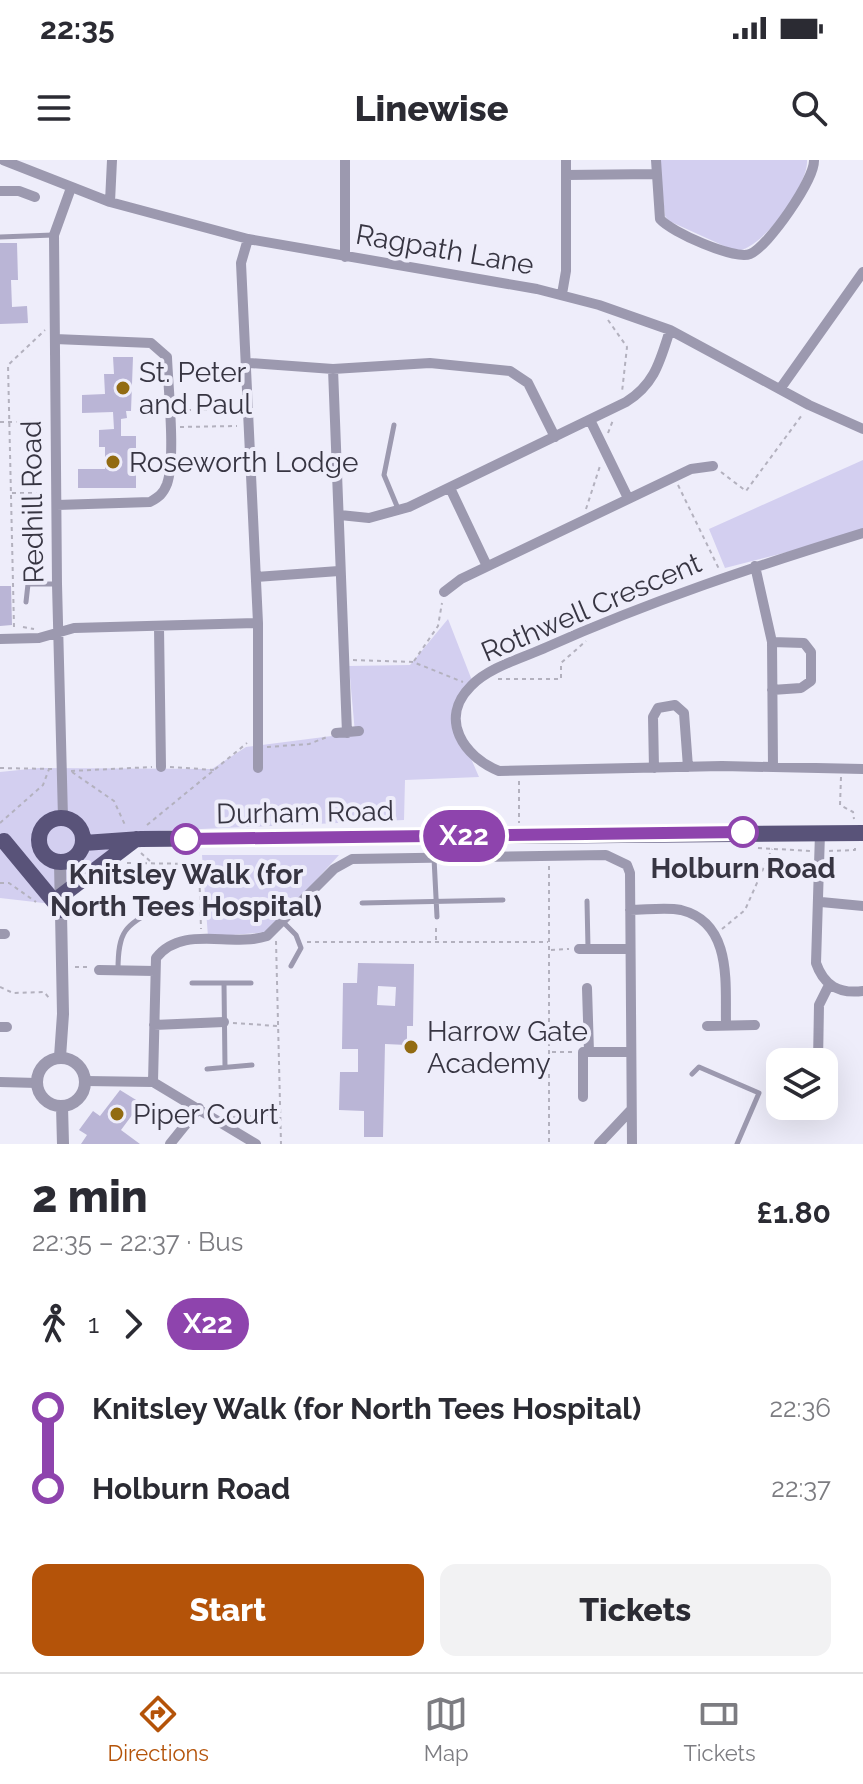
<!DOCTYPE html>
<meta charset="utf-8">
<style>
body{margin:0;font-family:Raleway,sans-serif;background:#f2f2f3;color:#2b2b33;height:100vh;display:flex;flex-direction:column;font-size:30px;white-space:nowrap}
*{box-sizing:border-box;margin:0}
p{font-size:26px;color:#7c7c81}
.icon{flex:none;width:44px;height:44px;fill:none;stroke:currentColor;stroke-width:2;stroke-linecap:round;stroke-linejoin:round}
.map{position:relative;height:984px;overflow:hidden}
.side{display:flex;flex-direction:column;background:#fff;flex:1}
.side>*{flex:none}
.badge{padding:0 16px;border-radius:26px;font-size:28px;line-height:52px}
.fabs{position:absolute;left:766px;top:888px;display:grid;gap:16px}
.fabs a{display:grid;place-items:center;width:72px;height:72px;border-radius:16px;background:#fff;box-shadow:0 8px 32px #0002;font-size:40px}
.map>.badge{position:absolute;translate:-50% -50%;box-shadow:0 0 0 4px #fff}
.legs{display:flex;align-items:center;gap:12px;height:88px;padding:0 32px;font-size:26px}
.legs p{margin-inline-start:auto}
.head{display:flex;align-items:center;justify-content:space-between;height:136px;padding:0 32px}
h1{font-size:44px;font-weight:800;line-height:60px}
.action{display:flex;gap:16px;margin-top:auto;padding:16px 32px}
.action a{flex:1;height:92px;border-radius:16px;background:#b45309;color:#fff;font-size:32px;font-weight:800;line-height:92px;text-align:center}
.action a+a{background:#f2f2f3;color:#2b2b33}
ul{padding:0 32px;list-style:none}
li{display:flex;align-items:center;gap:28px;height:80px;font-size:30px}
li i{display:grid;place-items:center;width:12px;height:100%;margin:0 10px;background:currentColor}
li i::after{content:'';width:20px;height:20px;margin:-10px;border:6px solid;border-radius:50%;background:#fff}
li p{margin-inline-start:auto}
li:first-child i{background:linear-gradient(#0000 50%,currentColor 0)}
li:last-child i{background:linear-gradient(currentColor 50%,#0000 0)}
.status{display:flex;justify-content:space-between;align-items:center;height:56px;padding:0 40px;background:#fff;direction:ltr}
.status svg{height:22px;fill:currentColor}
header{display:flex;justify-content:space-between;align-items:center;height:104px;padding:0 32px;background:#fff;font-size:36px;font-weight:800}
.tab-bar{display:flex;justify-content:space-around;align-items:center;height:112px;border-top:2px solid #e1e1e2;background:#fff;font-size:22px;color:#7c7c81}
.tab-bar a{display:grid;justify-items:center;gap:4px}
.tab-bar .current{color:#b45309}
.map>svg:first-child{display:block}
.green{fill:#d3cff0}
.building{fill:#bab5d6;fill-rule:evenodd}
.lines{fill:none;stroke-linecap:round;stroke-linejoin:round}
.path{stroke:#b3b1be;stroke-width:2;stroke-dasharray:4 4;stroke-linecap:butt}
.service{stroke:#9c99af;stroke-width:5}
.minor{stroke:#9c99af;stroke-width:10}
.tertiary{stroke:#9c99af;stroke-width:12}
.primary{stroke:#595379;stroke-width:16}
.line-1-casing{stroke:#fff;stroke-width:18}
.line-1{stroke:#8e44ad;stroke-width:12}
.poi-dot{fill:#926b12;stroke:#eeedfa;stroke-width:3}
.stop-1-dot{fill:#fff;stroke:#8e44ad;stroke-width:4}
.labels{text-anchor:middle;stroke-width:8;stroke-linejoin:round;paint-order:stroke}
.street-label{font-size:28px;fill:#373542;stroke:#eeedfa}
.poi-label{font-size:28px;fill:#373542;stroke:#eeedfa;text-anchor:start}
.stop-label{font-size:28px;font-weight:bold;fill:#373542;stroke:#eeedfa}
</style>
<div class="status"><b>22:35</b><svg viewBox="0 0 49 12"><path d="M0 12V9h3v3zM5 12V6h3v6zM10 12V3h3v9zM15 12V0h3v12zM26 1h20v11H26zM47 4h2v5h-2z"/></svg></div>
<header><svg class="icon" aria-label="menu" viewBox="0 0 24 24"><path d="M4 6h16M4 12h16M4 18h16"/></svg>Linewise<svg class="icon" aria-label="search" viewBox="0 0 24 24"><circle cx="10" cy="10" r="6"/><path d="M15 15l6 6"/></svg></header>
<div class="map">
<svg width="863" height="984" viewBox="0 0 863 984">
<rect width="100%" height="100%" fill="#eeedfa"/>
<!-- green -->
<path class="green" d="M659,0H807C809,25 761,92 735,91L669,61L665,56Z
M863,300V373L725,408L709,369Z
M448,459L473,523L453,557L479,617L405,620L404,660L158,671L61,745L0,738V612L39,608L212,609L246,587L355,573L349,506L410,505Z
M202,695H339L269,772L208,777Z"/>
<!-- building -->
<path class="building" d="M0,83H17L18,120H11L12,147L27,146L28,163L0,164Z
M113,197H133L131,251H126L127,258L121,259V276H136V328H78V309H105V287H99V270L114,269L113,252L82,253V235L105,234L104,214H114Z
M0,426H11L12,465L0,466Z
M358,803L414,804L413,866H407V885L385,884L383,977H364V951L339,950L340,912H358V889H342L343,823H357ZM378,826L396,827L395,846L377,845Z
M120,930L141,943L121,970L140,984H81L87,975L79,970L93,951L100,956Z"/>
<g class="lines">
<!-- path -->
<path class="path" d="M608,160L627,187L622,232
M179,250H236
M0,262H46
M180,267L237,266
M608,273L613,260
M721,312L746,331L802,255
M678,325L719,409
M12,333H45
M586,349L600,306
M14,467L8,205L45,170
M23,467L34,469
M353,500L413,502L463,522
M414,501L438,466L442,443
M498,519H561V503L586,481
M267,587L309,584L327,577
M170,607L215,610
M0,608L53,609
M71,611L152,607
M72,612L114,641L125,665
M841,617L840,645L853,652L854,659
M519,621V663
M0,663L43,625L49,609
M147,665L247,583
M758,688L811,691
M829,691L855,690V686
M141,693L151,702
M127,703L199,704L201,769
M549,706V984
M0,723H9L36,742
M722,769L745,750L772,689
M436,780V766
M276,781L281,984
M307,782H548
M551,790L569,789
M75,807H88
M0,827L13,833L44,832L50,839
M233,863L278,866
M552,892H573
M233,957L278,954"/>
<!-- service -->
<path class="service" d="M0,77L53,75
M394,265L384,315L399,351
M26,442L28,424H56
M434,698L437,757
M587,741L588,788
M362,743L503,740
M283,762L296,775L301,788L291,806
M118,810C118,768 126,766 161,746
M192,823H251
M224,823L225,907
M207,909L252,905
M692,914L699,907L759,933L737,984"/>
<!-- minor -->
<path class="minor" d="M3,0L110,42L248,79L537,129L599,145L670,170L809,245L863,269
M345,0V97
M656,0L660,59C671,72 734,100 750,94C768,87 815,19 814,0
M566,15L656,14
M0,31H19L35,37
M110,42L112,0
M248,79L241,103L258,463V608
M562,134L566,111V0
M55,179L151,183L167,197C168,227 176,298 167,324C163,334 159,337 150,342L57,345
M249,203L333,209L430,203L510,211L528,223L555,277
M333,209L347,573
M780,229L863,112
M590,260L628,338
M450,328L487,406
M340,355L369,358L409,347L626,242C655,224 660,201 670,170
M863,373C756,406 650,441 547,487C523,498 489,507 471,526C438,559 464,597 499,611L722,606L863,609
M755,406L772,482L773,607
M256,417L339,411
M444,432L461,419L691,309L713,306
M159,467L161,607
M0,479L39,478L74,468L258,463
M772,482L804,483L811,492V521L801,528L772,530
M336,573L359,571
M654,608L653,557L658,548L675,545L684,553L688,607
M63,658L57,424L54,75L71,28
M820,673L816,803C824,826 839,834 863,831
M821,742L863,746
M630,750C646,750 666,747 681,750C733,763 725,824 726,865
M0,774H5
M579,789H629
M99,810L155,811
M154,865L224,862
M707,866L755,865
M0,867H7
M589,892H631
M818,902L819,845L829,825
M86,921L153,922L256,984
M0,922L37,923
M153,922L156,798C182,764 231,788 267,776L334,709L352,699L606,695L627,705L630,713L632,984
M583,937V892H589L587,828
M170,984L199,948
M599,984L631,950"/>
<!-- tertiary -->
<path class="tertiary" d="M60,703L63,854L60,897
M37 922a24 24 0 1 1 48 0a24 24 0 1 1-48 0Z
M62,946L63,984"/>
<!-- primary -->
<path class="primary" d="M39 680a22 22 0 1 1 44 0a22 22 0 1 1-44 0Z
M4,681L61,750
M84,683L141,679L863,673
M61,736L136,679"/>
</g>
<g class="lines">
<defs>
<path id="line-1" d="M186,679L743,672"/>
</defs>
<!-- line-1 casing -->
<use href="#line-1" class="line-1-casing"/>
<!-- line-1 -->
<use href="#line-1" class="line-1"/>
</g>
<!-- markers -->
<g class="poi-dot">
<circle cx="123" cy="228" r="8"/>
<circle cx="113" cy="302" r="8"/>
<circle cx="411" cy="887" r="8"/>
<circle cx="117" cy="954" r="8"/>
</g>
<g class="stop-1-dot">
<circle cx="743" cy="672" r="14"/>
<circle cx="186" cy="679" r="14"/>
</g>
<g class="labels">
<!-- street labels -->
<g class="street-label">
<text transform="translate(445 89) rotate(10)" y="10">Ragpath Lane</text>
<text transform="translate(32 342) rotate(-91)" y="10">Redhill Road</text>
<text transform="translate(591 447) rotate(-23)" y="10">Rothwell Crescent</text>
<text transform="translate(305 652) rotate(-1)" y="10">Durham Road</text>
</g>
<!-- poi labels -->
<g class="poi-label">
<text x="139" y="222">St. Peter<tspan x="139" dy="32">and Paul</tspan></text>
<text x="129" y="312">Roseworth Lodge</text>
<text x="427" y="881">Harrow Gate<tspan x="427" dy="32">Academy</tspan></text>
<text x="133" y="964">Piper Court</text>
</g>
<!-- stop labels -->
<g class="stop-label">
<text x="743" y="718">Holburn Road</text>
<text x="186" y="724">Knitsley Walk (for<tspan x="186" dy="32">North Tees Hospital)</tspan></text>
</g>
</g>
</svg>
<div class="fabs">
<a><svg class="icon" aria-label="layers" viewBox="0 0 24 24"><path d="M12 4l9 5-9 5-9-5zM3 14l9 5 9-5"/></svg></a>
</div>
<b class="badge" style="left:464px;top:676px;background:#8e44ad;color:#fff">X22</b>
</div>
<section class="side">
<div class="head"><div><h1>2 min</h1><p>22:35 – 22:37 · Bus</p></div><b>£1.80</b></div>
<div class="legs"><svg class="icon" aria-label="walk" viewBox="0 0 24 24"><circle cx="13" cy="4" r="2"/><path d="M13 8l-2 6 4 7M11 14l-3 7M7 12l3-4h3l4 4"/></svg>1<svg class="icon" aria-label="forward" viewBox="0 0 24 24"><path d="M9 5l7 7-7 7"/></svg><b class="badge" style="background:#8e44ad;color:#fff">X22</b></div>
<ul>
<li><i style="color:#8e44ad"></i><b>Knitsley Walk (for North Tees Hospital)</b><p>22:36</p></li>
<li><i style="color:#8e44ad"></i><b>Holburn Road</b><p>22:37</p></li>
</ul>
<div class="action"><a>Start</a><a>Tickets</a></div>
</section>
<nav class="tab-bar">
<a class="current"><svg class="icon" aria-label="directions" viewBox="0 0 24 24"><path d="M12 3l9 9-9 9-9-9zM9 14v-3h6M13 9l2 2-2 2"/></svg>Directions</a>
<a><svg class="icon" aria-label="map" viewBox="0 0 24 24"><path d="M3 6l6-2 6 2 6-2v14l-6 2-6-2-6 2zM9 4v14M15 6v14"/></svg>Map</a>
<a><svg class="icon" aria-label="tickets" viewBox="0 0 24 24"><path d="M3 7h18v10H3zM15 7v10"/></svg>Tickets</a>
</nav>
